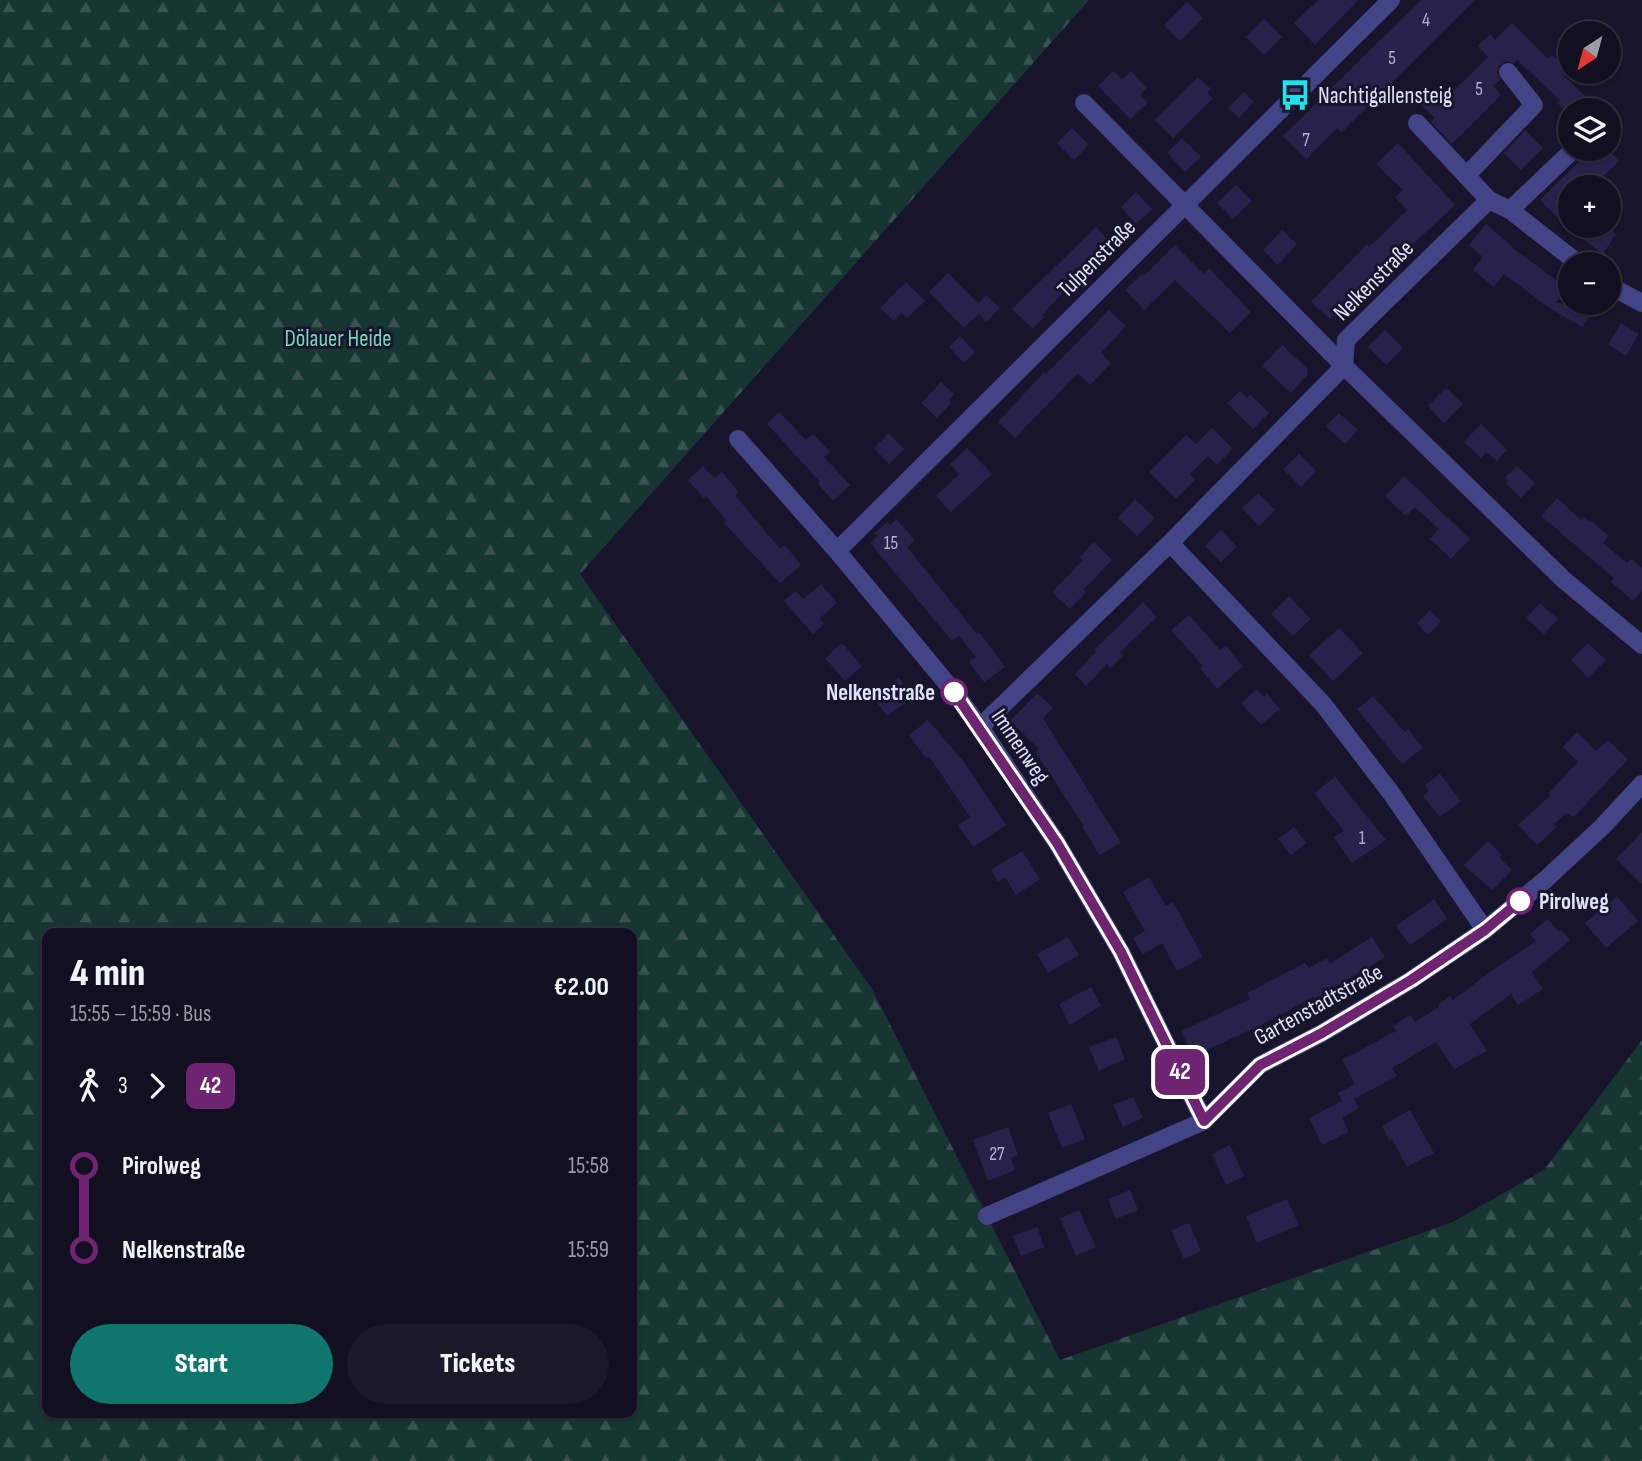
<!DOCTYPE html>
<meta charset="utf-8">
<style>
body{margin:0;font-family:"Sofia Sans Condensed",sans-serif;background:#1a1829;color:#f1f3f6;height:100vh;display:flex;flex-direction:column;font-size:26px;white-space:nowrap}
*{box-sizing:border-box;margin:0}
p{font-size:23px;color:#9c9ca5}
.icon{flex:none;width:38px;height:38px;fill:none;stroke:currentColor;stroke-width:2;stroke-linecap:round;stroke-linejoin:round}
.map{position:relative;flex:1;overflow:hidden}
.sheet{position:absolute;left:42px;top:928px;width:595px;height:490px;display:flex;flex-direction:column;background:#110f20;border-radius:14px;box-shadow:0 2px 5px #0004,0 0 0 2px #302f3e}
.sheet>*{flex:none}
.badge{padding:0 14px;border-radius:10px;font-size:24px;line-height:46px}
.needle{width:46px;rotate:216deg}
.controls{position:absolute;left:1558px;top:21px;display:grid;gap:14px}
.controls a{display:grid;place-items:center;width:63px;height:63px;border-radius:50%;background:#110f20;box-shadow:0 2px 5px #0004,0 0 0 2px #302f3e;font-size:35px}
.map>.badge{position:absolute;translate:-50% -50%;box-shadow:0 0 0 4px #fff}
.legs{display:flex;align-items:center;gap:10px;height:77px;padding:0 28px;font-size:23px}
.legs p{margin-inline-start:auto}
.headline{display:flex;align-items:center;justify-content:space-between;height:119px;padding:0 28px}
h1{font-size:38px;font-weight:800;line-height:52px}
.cta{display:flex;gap:14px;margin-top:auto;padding:14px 28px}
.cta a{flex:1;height:80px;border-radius:42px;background:#0f766e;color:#fff;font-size:28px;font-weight:800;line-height:80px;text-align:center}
.cta a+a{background:#1a1829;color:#f1f3f6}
ul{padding:0 28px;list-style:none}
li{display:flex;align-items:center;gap:24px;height:84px;font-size:26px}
li i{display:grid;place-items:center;width:10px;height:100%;margin:0 9px;background:currentColor}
li i::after{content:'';width:18px;height:18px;margin:-9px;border:5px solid;border-radius:50%;background:#110f20}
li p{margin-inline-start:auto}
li:first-child i{background:linear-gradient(#0000 50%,currentColor 0)}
li:last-child i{background:linear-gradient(currentColor 50%,#0000 0)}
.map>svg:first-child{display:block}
.forest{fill:url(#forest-firs);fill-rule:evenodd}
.building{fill:#28224a}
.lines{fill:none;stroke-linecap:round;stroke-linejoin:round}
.minor{stroke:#434486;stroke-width:18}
.line-1-casing{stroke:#fff;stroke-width:16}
.line-1{stroke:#6f2472;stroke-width:10}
.stop-1-dot{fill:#fff;stroke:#6f2472;stroke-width:3.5}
.labels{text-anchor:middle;stroke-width:6;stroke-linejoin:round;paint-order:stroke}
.number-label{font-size:19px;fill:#b4b1d0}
.poi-label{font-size:23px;fill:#e2e1fc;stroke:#17142b;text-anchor:start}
.street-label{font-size:23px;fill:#e2e1fc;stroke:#17142b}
.park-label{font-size:23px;fill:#71d8b8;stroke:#17142b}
.stop-label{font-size:23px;font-weight:bold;fill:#e2e1fc;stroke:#17142b;text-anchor:end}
</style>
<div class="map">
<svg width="1642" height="1461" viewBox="0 0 1642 1461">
<defs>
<pattern id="forest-firs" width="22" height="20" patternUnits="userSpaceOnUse" patternTransform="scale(1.75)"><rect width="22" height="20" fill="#173532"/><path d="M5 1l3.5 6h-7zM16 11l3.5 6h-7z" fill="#385251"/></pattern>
</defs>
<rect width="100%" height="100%" fill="#17142b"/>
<!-- forest -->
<path class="forest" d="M0,0H1089L580,574L872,989L1060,1360L1453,1222L1544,1170L1642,1040V1461H0ZM47,933H632V1412H47Z"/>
<!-- building -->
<path class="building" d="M1318,0H1358L1315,45L1294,23Z
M1421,0H1475L1342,132L1337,128L1306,159L1283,136Z
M1187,2L1203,18L1180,41L1164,25Z
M1264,19L1282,37L1264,55L1246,37Z
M1512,23L1548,59L1552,55L1568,70L1563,75L1599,110H1565L1557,103L1560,100L1517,60L1514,63L1506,61L1498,67L1497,73L1500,80L1493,86L1501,95L1452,144L1431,122L1435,118L1421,105L1438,88L1447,97L1488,57L1478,46L1490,34L1495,40Z
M1113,71L1122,79L1131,71L1147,88L1140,95L1148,103L1130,119L1098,86Z
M1198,77L1211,89L1207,93L1213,98L1173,138L1155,120Z
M1244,92L1254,102L1239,118L1228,108Z
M1072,128L1089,145L1074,160L1057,143Z
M1525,130L1543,148L1521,170L1504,153Z
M1182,138L1201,157L1185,172L1167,153Z
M1398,143L1455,205L1367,287L1364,284L1330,319L1311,302L1367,244L1369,246L1375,242L1407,210L1395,197L1403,190L1376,164Z
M1592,149H1608L1619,161L1592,187H1570V210L1560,220L1540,200Z
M1236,185L1252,201L1233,219L1217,203Z
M1136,192L1152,209L1136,224L1121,207Z
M1486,224L1518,252L1567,288L1556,303H1589L1596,308L1582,327L1551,309L1504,274L1494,287L1473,270L1483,257L1469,245Z
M1594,226H1605L1616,234L1603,254L1584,240Z
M1096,227L1114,247L1062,294L1042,315L1044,317L1033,329L1012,309Z
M1282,230L1297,244L1278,265L1263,250Z
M1175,245L1204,274L1209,268L1251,312L1230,333L1175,280L1144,310L1125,290L1142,274L1144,276Z
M948,273L978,303L986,295L1000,308L986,322L979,314L964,328L929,292Z
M906,282L925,301L907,318L902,313L894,321L880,308Z
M1109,310L1126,326L1101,353L1111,363L1090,385L1078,373L1015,438L998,422L1044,372L1046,374Z
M1621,323L1639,334L1626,356L1608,345Z
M1385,330L1403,348L1386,365L1368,347Z
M960,336L975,352L964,363L949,347Z
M1282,345L1307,368L1308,374L1291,393L1262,366Z
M941,382L954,394L949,400L951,403L937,418L921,403Z
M1446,388L1463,404L1444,423L1428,406Z
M1240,391L1247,398L1250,394L1269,413L1253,429L1227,403Z
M779,412L806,440L813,434L830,452L824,457L850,485L833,501L818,484L820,482L767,424Z
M1339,413L1358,430L1345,444L1326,426Z
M1481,424L1507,450L1497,461L1486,452L1481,458L1464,442Z
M1212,428L1233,449L1217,465L1208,456L1190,474L1195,480L1176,499L1149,472L1186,435L1196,444Z
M889,433L904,449L889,464L874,448Z
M967,448L992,474L951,512L936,496L959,474L950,464Z
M1299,454L1316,471L1301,487L1283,469Z
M703,466L714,478L722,472L739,492L735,495L780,549L785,545L801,565L780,583L724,523L727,521L706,496L704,499L688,480Z
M1517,466L1535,483L1521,498L1506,483L1508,481L1505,478Z
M1404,476L1470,539L1451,559L1430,539L1439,529L1415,507L1406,516L1385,496Z
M1258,493L1275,510L1259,526L1242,508Z
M1557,498L1581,520L1583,517L1589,522L1590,520L1609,536L1603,543L1627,563L1631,559L1642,568V591L1633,601L1611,582L1614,578L1541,516Z
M1135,499L1155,518L1137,536L1118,518Z
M896,519L915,540L907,547L977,634L979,632L1005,667L984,682L969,662L976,657L959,636L952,641L870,543L878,536L875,533L887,522L890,525Z
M1221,530L1237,547L1221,562L1205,546Z
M1094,542L1112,560L1083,590L1086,592L1070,609L1052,592L1083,560L1080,557Z
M821,584L837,603L820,618L824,624L813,634L784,601L796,591L803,599Z
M1289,596L1311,619L1293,636L1271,614Z
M1143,602L1157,617L1120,652L1123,656L1110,668L1107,664L1086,686L1075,674L1096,652L1094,650Z
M1540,603L1558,619L1544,634L1526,618Z
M1430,610L1441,622L1428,635L1417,623Z
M1189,615L1220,650L1226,646L1243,666L1217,689L1200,668L1203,666L1171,630Z
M1339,628L1363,653L1333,681L1309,655Z
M842,643L862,666L845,681L825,658Z
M1588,643L1606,660L1588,678L1571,660Z
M899,678L913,697L887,716L873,697Z
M1257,689L1264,697L1267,694L1280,709L1261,725L1241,703Z
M1037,693L1053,708L1043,718L1121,843L1099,855L1082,826H1084L1035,751L1039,749L1010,721Z
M1373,696L1405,732L1408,729L1423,748L1402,764L1357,709Z
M928,720L963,761L1006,825L973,847L958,825L970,817L929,756L926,758L909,735Z
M1577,732L1596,751L1608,740L1628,759L1574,817L1566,813L1554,824L1557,827L1537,845L1518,825L1551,795L1549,793L1578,762L1563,747Z
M1440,774L1461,801L1440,817L1423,796L1429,791L1425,785Z
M1335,777L1386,840L1352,863L1334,837L1344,831L1314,793Z
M1294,827L1306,843L1291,855L1278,839Z
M1642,832V884L1616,859Z
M1488,841L1502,855L1499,857L1512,870L1492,890L1464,865Z
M1022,851L1040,879L1016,895L1005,877L998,882L991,870Z
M1149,877L1166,906L1173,902L1203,957L1177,971L1162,943L1143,954L1133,938L1145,931L1123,892Z
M1617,896L1638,921L1606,948L1585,923L1597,913L1593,907L1609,903Z
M1434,899L1447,919L1410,945L1396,926Z
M1548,919L1559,932L1561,930L1570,940L1532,972L1543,989L1518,1005L1511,994L1470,1024L1487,1051L1454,1069L1436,1042L1392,1068L1397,1076L1354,1099L1359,1108L1342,1118L1349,1132L1322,1145L1309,1118L1342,1101L1338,1093L1355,1084L1342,1060L1396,1031L1393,1026L1411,1015L1415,1022L1439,1007L1438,1005L1450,996L1452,1001L1494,969L1536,941L1530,934Z
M1068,937L1079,955L1048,973L1037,954Z
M1372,937L1385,957L1314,999L1313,997L1259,1026L1193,1056L1181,1031L1250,999L1247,993L1305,963L1309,968L1327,958L1330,964Z
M1091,987L1101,1006L1070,1025L1059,1004Z
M1116,1037L1125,1059L1099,1071L1089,1047Z
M1133,1097L1143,1118L1123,1127L1113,1105Z
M1071,1104L1085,1139L1062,1148L1048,1113Z
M1410,1110L1434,1153L1407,1167L1392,1139L1390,1141L1382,1126Z
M1008,1127L1018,1155L1011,1158L1015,1170L988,1181L973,1140Z
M1230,1145L1244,1176L1226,1185L1212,1154Z
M1130,1190L1138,1210L1116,1219L1108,1199Z
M1287,1199L1299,1225L1257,1243L1246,1216Z
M1079,1210L1096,1247L1076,1256L1060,1218Z
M1189,1223L1201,1251L1184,1259L1171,1230Z
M1037,1227L1044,1247L1021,1256L1013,1236Z"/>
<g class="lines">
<!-- minor -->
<path class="minor" d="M1084,103L1344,366L1564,580L1642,645
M1417,123L1489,200L1510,210L1579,264
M1466,176L1534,105L1508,72
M1510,210L1574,149
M1608,285L1642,303
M738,439L837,551L954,692L980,727L1057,843L1121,952L1204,1121
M1170,543L1323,704L1391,793L1485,930
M837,551L1391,0
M980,727L1170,543L1344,366L1346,340L1489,200
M987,1216L1204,1121L1260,1065L1322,1033L1411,980L1485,930L1545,880L1602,827L1642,784"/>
</g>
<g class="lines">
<defs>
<path id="line-1" d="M954,692L1057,843L1121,952L1204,1121L1260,1065L1322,1033L1411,980L1485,930L1520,901"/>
</defs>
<!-- line-1 casing -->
<use href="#line-1" class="line-1-casing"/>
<!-- line-1 -->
<use href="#line-1" class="line-1"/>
</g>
<!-- icons -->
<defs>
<symbol id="bus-bare" viewBox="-9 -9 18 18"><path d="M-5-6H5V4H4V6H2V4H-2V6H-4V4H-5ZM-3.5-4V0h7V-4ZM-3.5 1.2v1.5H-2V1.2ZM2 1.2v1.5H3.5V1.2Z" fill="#1de3ec" stroke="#17142b" stroke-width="2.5" paint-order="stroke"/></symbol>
</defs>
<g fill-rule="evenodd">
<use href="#bus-bare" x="1273" y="73" width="44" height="44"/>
</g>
<!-- markers -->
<g class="stop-1-dot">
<circle cx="954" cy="692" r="12"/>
<circle cx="1520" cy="901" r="12"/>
</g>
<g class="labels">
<!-- number labels -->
<g class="number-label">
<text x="1426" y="26">4</text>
<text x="1392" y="64">5</text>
<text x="1479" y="95">5</text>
<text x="1306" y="146">7</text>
<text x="891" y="549">15</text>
<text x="1362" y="844">1</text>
<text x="997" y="1160">27</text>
</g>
<!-- poi labels -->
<g class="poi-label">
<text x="1318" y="103">Nachtigallensteig</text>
</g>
<!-- street labels -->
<g class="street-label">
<text transform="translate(1096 258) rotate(-45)" y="8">Tulpenstraße</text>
<text transform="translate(1373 280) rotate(-45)" y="8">Nelkenstraße</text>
<text transform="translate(1021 746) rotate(56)" y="8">Immenweg</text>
<text transform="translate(1318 1004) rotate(-29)" y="8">Gartenstadtstraße</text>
</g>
<!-- park labels -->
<g class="park-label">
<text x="338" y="346">Dölauer Heide</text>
</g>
<!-- stop labels -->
<g class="stop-label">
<text x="935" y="700">Nelkenstraße</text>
<text x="1539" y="909" text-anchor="start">Pirolweg</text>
</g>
</g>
</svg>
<div class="controls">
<a><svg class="needle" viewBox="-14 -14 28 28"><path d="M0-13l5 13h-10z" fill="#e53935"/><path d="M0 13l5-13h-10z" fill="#9c9ca5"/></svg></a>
<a><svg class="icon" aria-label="layers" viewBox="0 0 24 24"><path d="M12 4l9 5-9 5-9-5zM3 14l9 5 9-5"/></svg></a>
<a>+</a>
<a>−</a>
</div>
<b class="badge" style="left:1180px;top:1072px;background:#6f2472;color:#fff">42</b>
<section class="sheet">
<div class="headline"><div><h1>4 min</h1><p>15:55 – 15:59 · Bus</p></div><b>€2.00</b></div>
<div class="legs"><svg class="icon" aria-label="walk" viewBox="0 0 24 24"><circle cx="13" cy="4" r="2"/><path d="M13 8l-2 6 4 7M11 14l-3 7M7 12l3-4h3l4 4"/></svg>3<svg class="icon" aria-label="forward" viewBox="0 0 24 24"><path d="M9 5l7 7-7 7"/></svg><b class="badge" style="background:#6f2472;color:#fff">42</b></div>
<ul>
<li><i style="color:#6f2472"></i><b>Pirolweg</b><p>15:58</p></li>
<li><i style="color:#6f2472"></i><b>Nelkenstraße</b><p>15:59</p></li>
</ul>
<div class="cta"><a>Start</a><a>Tickets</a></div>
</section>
</div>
